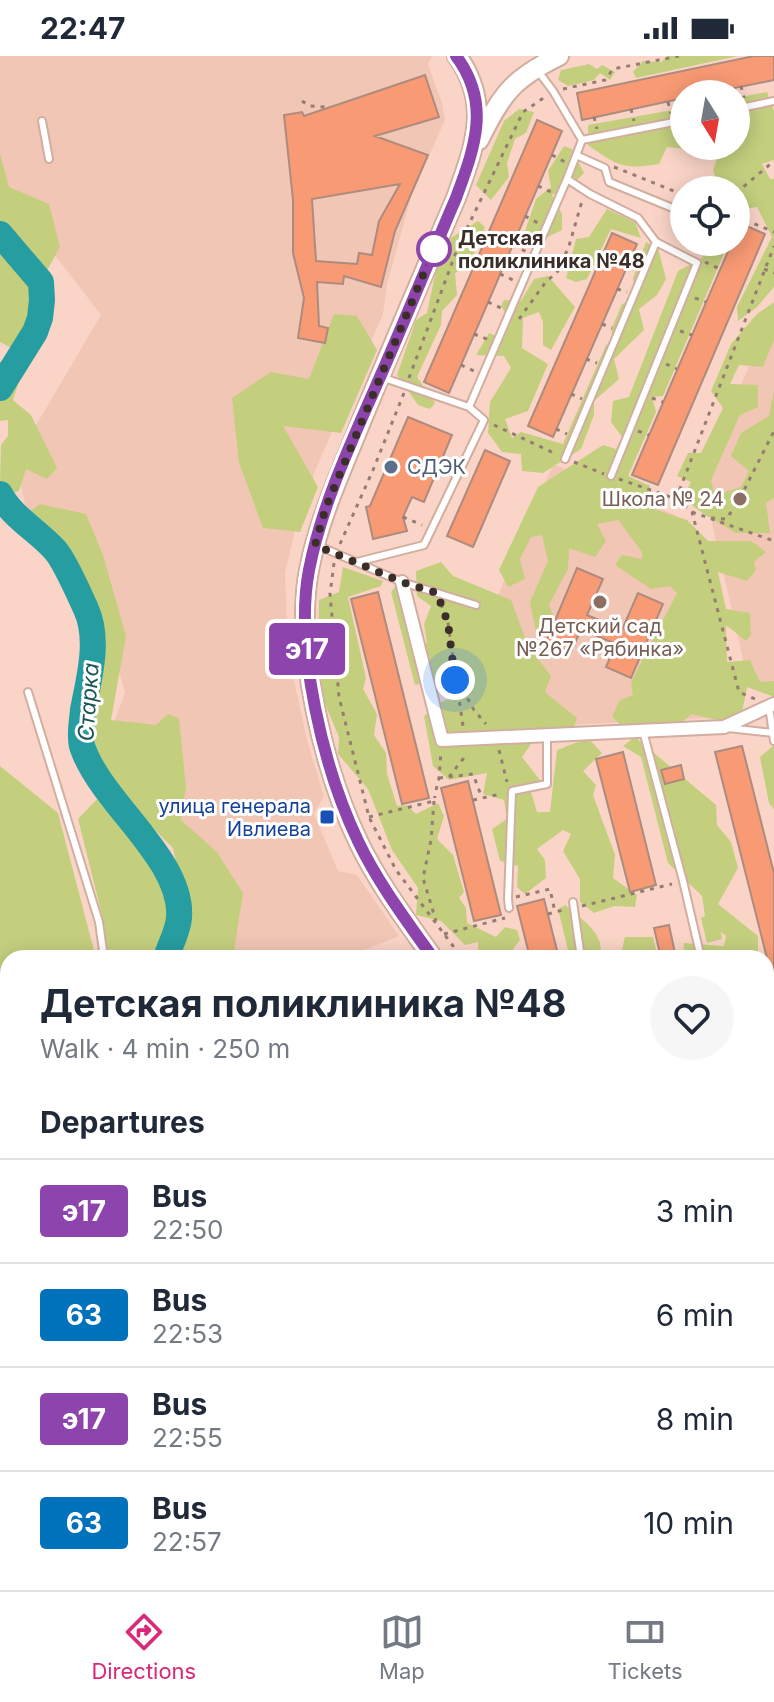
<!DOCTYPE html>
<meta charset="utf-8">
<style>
body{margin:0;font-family:Inter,sans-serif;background:#f6f6f7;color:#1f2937;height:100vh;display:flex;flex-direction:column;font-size:30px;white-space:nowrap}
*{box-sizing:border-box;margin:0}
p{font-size:26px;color:#747a83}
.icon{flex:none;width:44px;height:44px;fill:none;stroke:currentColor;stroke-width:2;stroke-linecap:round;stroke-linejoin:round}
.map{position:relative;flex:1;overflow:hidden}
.details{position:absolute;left:0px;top:894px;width:774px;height:640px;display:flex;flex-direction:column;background:#fff;border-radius:24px 24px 0 0;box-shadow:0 4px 20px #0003}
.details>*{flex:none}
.badge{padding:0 16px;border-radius:6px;font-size:28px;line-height:52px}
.needle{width:52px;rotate:169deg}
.buttons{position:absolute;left:670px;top:24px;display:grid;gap:16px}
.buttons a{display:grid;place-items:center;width:80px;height:80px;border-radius:50%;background:#fff;box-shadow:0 4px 20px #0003;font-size:40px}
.you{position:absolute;width:40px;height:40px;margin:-20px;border:6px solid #fff;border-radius:50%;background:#1a73e8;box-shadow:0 0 0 12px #1a73e833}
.map>.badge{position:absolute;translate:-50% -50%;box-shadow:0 0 0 4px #fff}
h2{padding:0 40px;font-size:30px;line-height:72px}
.round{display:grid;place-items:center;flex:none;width:84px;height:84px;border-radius:42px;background:#f6f6f7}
.overview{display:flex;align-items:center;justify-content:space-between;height:136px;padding:0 40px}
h1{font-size:38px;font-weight:700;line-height:60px}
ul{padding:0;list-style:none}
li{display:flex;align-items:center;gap:24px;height:104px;padding:0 40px;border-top:2px solid #e0e1e3}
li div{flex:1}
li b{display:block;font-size:30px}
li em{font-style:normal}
li .badge{min-width:88px;font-weight:700;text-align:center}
.status{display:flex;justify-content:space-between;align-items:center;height:56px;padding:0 40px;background:#fff;direction:ltr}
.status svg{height:22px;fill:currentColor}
.dock{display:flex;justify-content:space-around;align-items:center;height:112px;border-top:2px solid #e0e1e3;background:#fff;font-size:22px;color:#747a83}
.dock a{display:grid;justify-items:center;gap:4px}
.dock .active{color:#db2777}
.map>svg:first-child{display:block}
.built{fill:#f2c6b5}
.green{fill:#c4cf7e}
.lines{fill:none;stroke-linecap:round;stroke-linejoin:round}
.stream{stroke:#269da0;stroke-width:4}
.river{stroke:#269da0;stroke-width:26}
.building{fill:#f89a74;stroke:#ad8b7e;stroke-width:2;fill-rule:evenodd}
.lane-casing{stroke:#d1aea0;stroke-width:10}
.street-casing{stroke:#d1aea0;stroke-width:16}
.secondary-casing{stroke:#d1aea0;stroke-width:22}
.path{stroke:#967d74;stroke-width:3;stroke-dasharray:4 6;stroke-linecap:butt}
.lane{stroke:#fff;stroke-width:6}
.street{stroke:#fff;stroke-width:12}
.secondary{stroke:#fff;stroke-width:18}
.line-casing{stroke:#fff;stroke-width:18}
.line{stroke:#8e44ad;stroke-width:12}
.walk{stroke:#3b2d28;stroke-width:8;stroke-dasharray:0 14.4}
.stop-dot{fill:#fff;stroke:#8e44ad;stroke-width:4}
.service-dot{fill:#5c6f8a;stroke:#fff;stroke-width:3}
.education-dot{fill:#8d6e63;stroke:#fff;stroke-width:3}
.transit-dot{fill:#1a4fb4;stroke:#fff;stroke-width:3}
.labels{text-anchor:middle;stroke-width:6;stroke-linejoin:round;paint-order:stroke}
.stop-label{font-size:20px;font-weight:bold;fill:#3b2d28;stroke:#fff;text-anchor:start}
.service-label{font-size:20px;fill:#4e5e75;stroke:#fff;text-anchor:start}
.education-label{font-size:20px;fill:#785e54;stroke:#fff;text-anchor:end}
.transit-label{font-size:20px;fill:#164399;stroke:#fff;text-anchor:end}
.water-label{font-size:22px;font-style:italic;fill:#185658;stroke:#fff}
</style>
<div class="status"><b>22:47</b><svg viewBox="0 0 49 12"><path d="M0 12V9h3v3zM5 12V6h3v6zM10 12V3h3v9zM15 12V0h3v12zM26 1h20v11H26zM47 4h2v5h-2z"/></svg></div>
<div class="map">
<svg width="774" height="1534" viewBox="0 0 774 1534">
<rect width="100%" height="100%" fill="#fad5c7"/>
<!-- built -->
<path class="built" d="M0,0H432L428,8L442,47L445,64L412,138L387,228L383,258L302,445L285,517L288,596L307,684L324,740L314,758L338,815L357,819L399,880L344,902H208L189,801L106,687L125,637L94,521L27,459L16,403L101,259L0,128Z
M774,250V633L747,621L702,423Z
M553,408L675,459L689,474L732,661L502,672L465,618Z
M766,1472L774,1484V1534H642L657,1526H766Z
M409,1526H513L514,1534H413Z"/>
<!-- green -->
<path class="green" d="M668,0H738L636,22L633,16L643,5L661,6Z
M589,8L597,13L602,9L615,16L610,24L600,17L594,24L568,30L558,24L561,14Z
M767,36L774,55V104L762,108L770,123H774V231L757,251L738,265L737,251L772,181L757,151L738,154L736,152V134H719L713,114L721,92L736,90V87L739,86L736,80V42Z
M684,52V90H696L694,94L667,91L659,108C623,114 616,109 588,89V69Z
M519,53L534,56L526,77L515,83L507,107L509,121L491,144L476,129L504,65Z
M564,90L572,93L584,117L570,131L552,139L562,158V174L531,189L524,178L536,143L551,131L548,115Z
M0,98L9,131L49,148L60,191L44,220L29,275L15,294L0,286Z
M607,153L635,166L641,182L611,173L587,223L576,226L566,222L576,183L589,181Z
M478,165L485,171L470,208L455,217L457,239L442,255L441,269L417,321L435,347L430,353L418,349L397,319L416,264L427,257L437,209L448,204L451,182Z
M646,186L658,192L666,223L657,239L639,253L644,274L614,303L619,323L594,345V359L581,393L543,417L522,415L521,398L502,396L488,377L490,346L511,312L504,300L476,299L489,277L503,283L511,266L501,250L504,244L521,245L534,223L548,220L575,251L551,294L543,289V266L539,256L523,262L522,292L548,308L528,355L505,363L512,382L521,376L563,388L606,289L615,287L611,274L622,248L635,243L633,222Z
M709,186H729L663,340L652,341L656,356L628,420L650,430L644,450L687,464L708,485H751L766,496L754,506L756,514L747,525L718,516L726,553L750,557L751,579L746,585L726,569L727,606L750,604L760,626L774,625V641L747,631L742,657L725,666L691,658L679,670L622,671L612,660L620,644L633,639L631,626L677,537L670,530L651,533L615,509L622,499L642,503V496L618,464L597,468L606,485L595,501L569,492L568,513L549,549L554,562L542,576H536L530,546L548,505L542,479L531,481L520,503L525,523L508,531L499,514L538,431L603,389L616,393L622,381L611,366L613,345L629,341L678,215L702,202Z
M774,246V284L763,311L739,309L730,328L758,329V351L740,359L711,424L715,439L741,431L749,415L731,400L741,377L769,360L774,334V442L766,447L770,477H736L702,457L683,442L691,426L677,420L688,397H701L723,352L711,335L731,288L757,258Z
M334,258L357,260L377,294L341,377L283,370L318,431L300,476L263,472L239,407L232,342L271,316L309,323Z
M0,305L23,313L13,344L31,359L57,412L47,423L26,413L19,435L11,438L0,428L1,389L8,380V364L0,365Z
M40,448L86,458L103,499L126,580L111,664L156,669L168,658L179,662L186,731L181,764L217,796L243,837L233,902H179L190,868L173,792L135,754L96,697L88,667L104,597L93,555L69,505L25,459Z
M441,506L453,520L511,544L528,590L551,620L545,636L577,662L573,675L539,676L522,701L540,724L531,736L537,756H550L557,694L588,682L602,697L583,715L596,729L593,739L615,799L613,822L637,839L635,851L614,850L594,857L580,846V823L563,795L571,778L563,774L537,793L545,804L546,822L525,838L517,831L518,810L500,805L492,773L507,763L504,744L483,738L487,717L449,724L433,710L424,660L442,646L460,637L444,623L415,629L391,536L397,528L416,588L427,587L424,568L431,550L417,540L416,515Z
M343,511L383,525L381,530L348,541L366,622L363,633L377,658L374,679L386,697L387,718L397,750L407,749L416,758L438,747L444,760L437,783L453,799L464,836L459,842L466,852L467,867L496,881L505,871L517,874L520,884L513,893L520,902L478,900V886L465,889L441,865L416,859L418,832L392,794L368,733L338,698L339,681L324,646L318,601L319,544L339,536Z
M635,681L716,749L717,769L731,786L738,812L718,848L758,880V902H683L684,887L724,890L726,880L721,876L722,883L707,887L701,862L705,860L702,840L668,807L641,701L623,690Z
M774,689V753L769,747L760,701Z
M0,710L58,757L96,902H8V1526H23L16,1532L19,1534H0Z
M100,740L153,800L174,854L159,902H109L103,863L78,763Z
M565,849C582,864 606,877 600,902H570L558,853Z
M625,881H653L658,902H628L622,893Z
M766,933L774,969V1007L766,1002Z
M766,1030L774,1032V1319L766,1320Z
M31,1526H110L117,1534H22Z
M167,1526H299L306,1534H171Z
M331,1526H471L474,1534H337Z
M565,1526H597L600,1534H569Z"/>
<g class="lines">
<!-- stream -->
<path class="stream" d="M766,1196L774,1198"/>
<!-- river -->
<path class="river" d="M0,178L41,226L42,244L40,262L35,276L0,332
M0,438C12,461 38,475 55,494C65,505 79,538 86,553C100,584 89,622 83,654C82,666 79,679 82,690C100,746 184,803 179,862C178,875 170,889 166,902
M336,1526L343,1534"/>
</g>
<!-- building -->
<path class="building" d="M754,0H774V24L705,38H684V42L582,64L577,37Z
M425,19L439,61L375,80L428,99L395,175L381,231L344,220L343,228L317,226L319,270L328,272L325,287L298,282L304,242L293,197V144L284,59L302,56L304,60ZM400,128L379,165L372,199L359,197L357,208L316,205L312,143Z
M537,64L562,75L449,337L424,326Z
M740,167L765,178L658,429L632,419L732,186H736V176Z
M612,177L637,188L553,381L528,370Z
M408,361L452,379L424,446L412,441L403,461L407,475L373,483L366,451L370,450Z
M485,394L510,405L473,491L447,480Z
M577,512L603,523L587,559L622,574L638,537L663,548L631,622L606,611L616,588L581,573L571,596L546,586Z
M378,536L429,742L402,748L351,543Z
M742,690L774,817V913L770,914L715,696Z
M623,696L656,829L630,836L596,703Z
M681,709L684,723L665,728L661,714Z
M468,725L501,859L474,865L441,732Z
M544,843L559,902H530L517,850Z
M669,869L676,902H661L654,872Z"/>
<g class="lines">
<defs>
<path id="lane" d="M736,53L774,45
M42,65L49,103
M582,84L684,64
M576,99L605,112L609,126L675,153
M567,123L590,138L638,162L656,186L697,207L611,420
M469,351L567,123L582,84L553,35L538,15
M565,403L656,186
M319,490L402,526L476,549
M357,506L424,489L484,364L469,351L384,322
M28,636L99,866L104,902
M769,650L774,685
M728,672L774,677
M643,675L683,825L701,902
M573,846L581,902
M509,852L508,843L512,735L547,728V681
M0,986V1005
M766,1025L774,1024
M766,1459L774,1455
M307,1526L313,1534
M481,1526L484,1534
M678,1533L688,1526
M631,1534L645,1526
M754,1534L765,1526"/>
<path id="street" d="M402,526L442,684L724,671L774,648"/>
<path id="secondary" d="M479,84C502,38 512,23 559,0
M433,902C406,864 378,827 358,785C324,714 294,592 309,514C319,462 342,414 361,366C392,291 424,217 456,142C474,92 492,48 457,0
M766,1333L774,1337
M766,1366L774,1376"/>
</defs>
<!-- lane casing -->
<use href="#lane" class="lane-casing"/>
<!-- street casing -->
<use href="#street" class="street-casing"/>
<!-- secondary casing -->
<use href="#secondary" class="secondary-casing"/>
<!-- path -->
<path class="path" d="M741,30L744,42
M563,33L605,24L613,13L679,0
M302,45L310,50L326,51
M668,46L671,58
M631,53L634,65
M594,61L597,73
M552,99L565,106
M614,111L684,139
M538,130L553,137
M736,137L774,105
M525,160L540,168
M736,160L774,176
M513,189L527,196
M700,197L705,186
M632,198L641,201
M705,206L720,213
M764,213L774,217
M500,218L515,225
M617,233L627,236
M695,242L706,246
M488,246L503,253
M519,263L545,227L558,215L569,190L582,145
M602,268L612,272
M680,275L692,279
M474,278L489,284
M586,303L597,307
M666,308L677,313
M461,309L476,316
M409,322L458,191L523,56L545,41
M571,338L582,343
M652,342L663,346
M494,369L556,398
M556,373L567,378
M638,375L649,379
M574,406L604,418
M437,415L448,420
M619,423L676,443L774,190
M676,443L692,456L739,636L755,643
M692,456L774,485
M403,461L422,469
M711,462L726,463L737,448L774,375
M340,488L373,414L404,337
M334,507L330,538L339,641L369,761L396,814L462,902
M441,548L448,567L463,670
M438,625L448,623L458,625L474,654L486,668
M499,694L507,726
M449,721L463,703V697
M439,722L473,718L482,742
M436,734L439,722L441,696
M473,744L501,738
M434,745L431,784L423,822L436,865
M369,761L434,745L435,740
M516,841L550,833L555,856
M582,850L672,828
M548,858L563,854
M444,878L505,862
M766,982L774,981
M766,1049L771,1035
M766,1108L774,1107
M766,1117L774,1127
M766,1147L774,1149
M0,1397L8,1399
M225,1526L246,1534
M0,1532L5,1534"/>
<!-- lane -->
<use href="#lane" class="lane"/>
<!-- street -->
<use href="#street" class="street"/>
<!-- secondary -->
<use href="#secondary" class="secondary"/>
</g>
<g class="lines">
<defs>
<path id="line" d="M433,902C406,864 378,827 358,785C324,714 294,592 309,514C322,447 353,383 380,321C406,262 430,202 456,142C474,93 492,48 456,0"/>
</defs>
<!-- line casing -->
<use href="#line" class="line-casing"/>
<!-- line -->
<use href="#line" class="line"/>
<!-- walk -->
<path class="walk" d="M434,193L326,451L315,489L402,526L437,537L448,567L455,624"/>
</g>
<!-- markers -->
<circle class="stop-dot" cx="434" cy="193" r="16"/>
<circle class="service-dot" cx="391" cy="411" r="8"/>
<g class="education-dot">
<circle cx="740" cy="443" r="8"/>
<circle cx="600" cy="546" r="8"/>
</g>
<rect class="transit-dot" x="319" y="753" width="16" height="16" rx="4"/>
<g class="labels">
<!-- stop labels -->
<g class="stop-label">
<text x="458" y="189">Детская<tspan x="458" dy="23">поликлиника №48</tspan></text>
</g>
<!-- service labels -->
<g class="service-label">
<text x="407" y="418">СДЭК</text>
</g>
<!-- education labels -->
<g class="education-label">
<text x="724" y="450">Школа № 24</text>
<text x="600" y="577" text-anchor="middle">Детский сад<tspan x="600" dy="23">№267 «Рябинка»</tspan></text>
</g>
<!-- transit labels -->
<g class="transit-label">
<text x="311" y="757">улица генерала<tspan x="311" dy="23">Ивлиева</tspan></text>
</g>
<!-- water labels -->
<g class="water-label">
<text transform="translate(88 646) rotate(-86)" y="8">Старка</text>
</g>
</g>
</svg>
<div class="buttons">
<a><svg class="needle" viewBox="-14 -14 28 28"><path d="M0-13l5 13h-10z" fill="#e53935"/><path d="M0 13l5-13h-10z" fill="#747a83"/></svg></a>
<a><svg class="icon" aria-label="locate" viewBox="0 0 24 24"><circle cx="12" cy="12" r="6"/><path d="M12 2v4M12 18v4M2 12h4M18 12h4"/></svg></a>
</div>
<div class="you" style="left:455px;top:624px"></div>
<b class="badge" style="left:307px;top:593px;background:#8e44ad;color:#fff">э17</b>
<section class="details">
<div class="overview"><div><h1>Детская поликлиника №48</h1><p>Walk · 4 min · 250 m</p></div><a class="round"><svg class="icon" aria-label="heart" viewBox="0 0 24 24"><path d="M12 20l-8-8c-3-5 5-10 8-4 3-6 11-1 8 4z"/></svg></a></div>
<h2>Departures</h2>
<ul>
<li><span class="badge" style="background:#8e44ad;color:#fff">э17</span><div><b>Bus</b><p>22:50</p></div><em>3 min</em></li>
<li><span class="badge" style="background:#0072bc;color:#fff">63</span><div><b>Bus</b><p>22:53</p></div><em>6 min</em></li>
<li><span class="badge" style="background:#8e44ad;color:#fff">э17</span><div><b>Bus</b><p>22:55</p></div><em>8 min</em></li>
<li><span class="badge" style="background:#0072bc;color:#fff">63</span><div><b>Bus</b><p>22:57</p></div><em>10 min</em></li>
</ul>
</section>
</div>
<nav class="dock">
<a class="active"><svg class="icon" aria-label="directions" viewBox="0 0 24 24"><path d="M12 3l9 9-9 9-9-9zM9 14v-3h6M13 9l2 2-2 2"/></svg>Directions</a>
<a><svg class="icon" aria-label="map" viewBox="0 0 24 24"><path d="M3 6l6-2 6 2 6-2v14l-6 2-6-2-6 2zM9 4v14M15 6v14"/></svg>Map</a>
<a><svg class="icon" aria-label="tickets" viewBox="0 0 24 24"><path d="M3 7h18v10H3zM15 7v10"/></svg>Tickets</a>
</nav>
